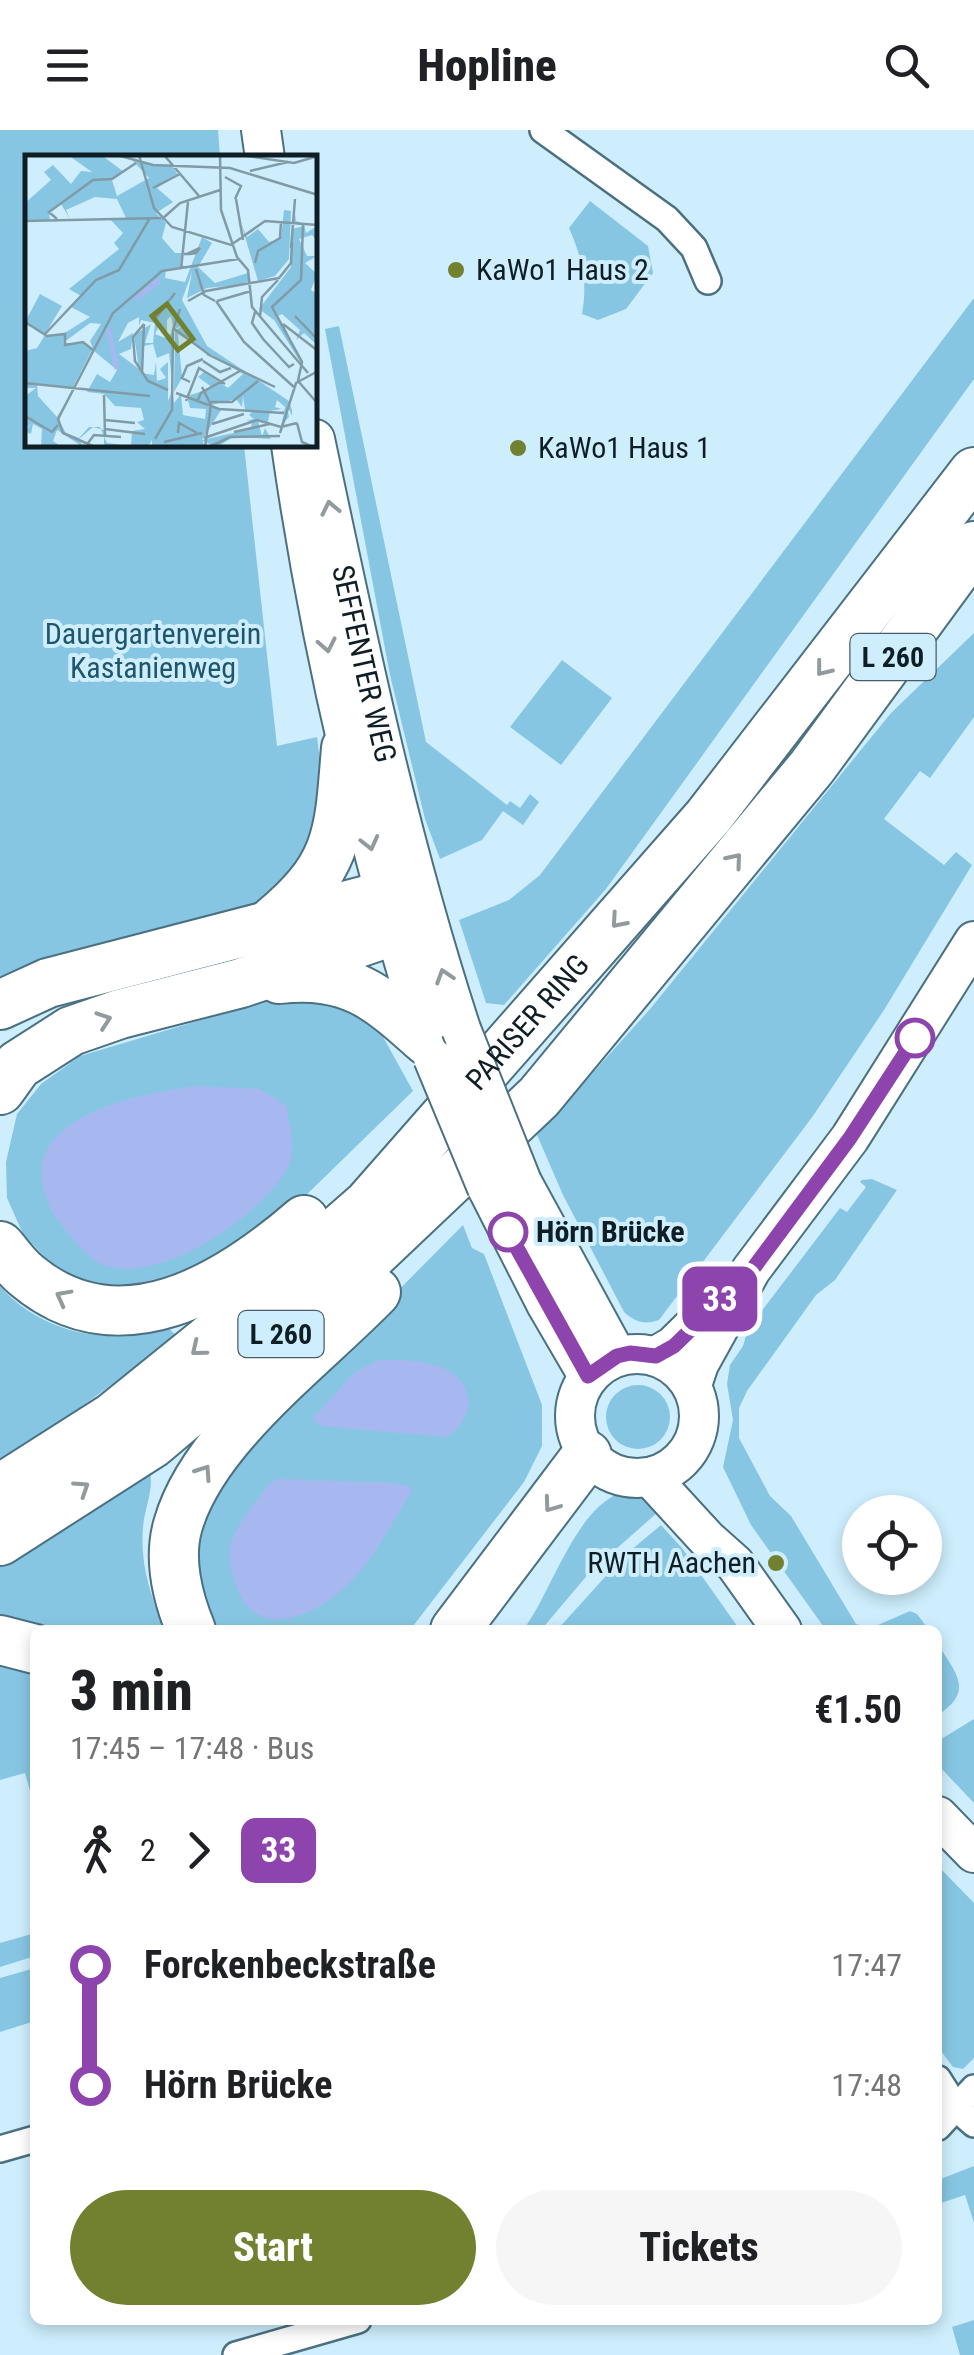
<!DOCTYPE html>
<meta charset="utf-8">
<style>
body{margin:0;font-family:"Roboto Condensed",sans-serif;background:#f6f6f6;color:#202124;height:100vh;display:flex;flex-direction:column;font-size:38px;white-space:nowrap}
*{box-sizing:border-box;margin:0}
p{font-size:32px;color:#757577}
.icon{flex:none;width:55px;height:55px;fill:none;stroke:currentColor;stroke-width:2;stroke-linecap:round;stroke-linejoin:round}
.map{position:relative;flex:1;overflow:hidden}
.sheet{position:absolute;left:30px;top:1495px;width:912px;height:700px;display:flex;flex-direction:column;background:#fff;border-radius:15px;box-shadow:0 5px 15px #0003}
.sheet>*{flex:none}
.badge{padding:0 20px;border-radius:15px;font-size:35px;line-height:65px}
.buttons{position:absolute;left:842px;top:1365px;display:grid;gap:20px}
.buttons a{display:grid;place-items:center;width:100px;height:100px;border-radius:50%;background:#fff;box-shadow:0 5px 15px #0003;font-size:50px}
.map>.badge{position:absolute;translate:-50% -50%;box-shadow:0 0 0 5px #fff}
.legs{display:flex;align-items:center;gap:15px;height:110px;padding:0 40px;font-size:32px}
.legs p{margin-inline-start:auto}
.headline{display:flex;align-items:center;justify-content:space-between;height:170px;padding:0 40px}
h1{font-size:55px;font-weight:800;line-height:75px}
.cta{display:flex;gap:20px;margin-top:auto;padding:20px 40px}
.cta a{flex:1;height:115px;border-radius:60px;background:#71812f;color:#fff;font-size:40px;font-weight:800;line-height:115px;text-align:center}
.cta a+a{background:#f6f6f6;color:#202124}
ul{padding:0 40px;list-style:none}
li{display:flex;align-items:center;gap:35px;height:120px;font-size:38px}
li i{display:grid;place-items:center;width:15px;height:100%;margin:0 12px;background:currentColor}
li i::after{content:'';width:25px;height:25px;margin:-12px;border:8px solid;border-radius:50%;background:#fff}
li p{margin-inline-start:auto}
li:first-child i{background:linear-gradient(#0000 50%,currentColor 0)}
li:last-child i{background:linear-gradient(currentColor 50%,#0000 0)}
header{display:flex;justify-content:space-between;align-items:center;height:130px;padding:0 40px;background:#fff;font-size:45px;font-weight:800}
.map>svg:first-child{display:block}
.green{fill:#87c6e3}
.water{fill:#a7b8f1}
.lines{fill:none;stroke-linecap:round;stroke-linejoin:round}
.street-casing{stroke:#4b7080;stroke-width:30}
.secondary-casing{stroke:#4b7080;stroke-width:42}
.highway-casing{stroke:#4b7080;stroke-width:52}
.street{stroke:#fff;stroke-width:25}
.secondary{stroke:#fff;stroke-width:38}
.highway{stroke:#fff;stroke-width:48}
.secondary-bridge-casing{stroke:#4b7080;stroke-width:42;stroke-linecap:butt}
.secondary-bridge{stroke:#fff;stroke-width:38}
.oneway{stroke:#939a9c}
.line-1-casing{stroke:#fff;stroke-width:22}
.line-1{stroke:#8e44ad;stroke-width:15}
.poi-dot{fill:#71812f;stroke:#ceeefd;stroke-width:4}
.stop-1-dot{fill:#fff;stroke:#8e44ad;stroke-width:5}
.labels{text-anchor:middle;stroke-width:8;stroke-linejoin:round;paint-order:stroke}
.shield{fill:#ceeefd;stroke:#485c65;stroke-width:2.5}
.shield-label{font-size:28px;font-weight:bold;fill:#0e1e24}
.poi-label{font-size:30px;fill:#0e1e24;stroke:#ceeefd;text-anchor:start}
.park-label{font-size:30px;fill:#1e576d;stroke:#ceeefd}
.street-label{font-size:30px;fill:#0e1e24;stroke:#ceeefd}
.stop-label{font-size:30px;font-weight:bold;fill:#0e1e24;stroke:#ceeefd;text-anchor:start}
.inset-river{fill:none;stroke:#a7b8f1;stroke-width:5}
.inset-road{fill:none;stroke:#819ba6;stroke-width:2.5}
.view{fill:#71812f;fill-opacity:0.15;stroke:#71812f;stroke-width:5}
.inset-edge{fill:none;stroke:#0e1e24;stroke-width:5}
</style>
<header><svg class="icon" aria-label="menu" viewBox="0 0 24 24"><path d="M4 6h16M4 12h16M4 18h16"/></svg>Hopline<svg class="icon" aria-label="search" viewBox="0 0 24 24"><circle cx="10" cy="10" r="6"/><path d="M15 15l6 6"/></svg></header>
<div class="map">
<svg width="974" height="2225" viewBox="0 0 974 2225">
<rect width="100%" height="100%" fill="#ceeefd"/>
<!-- green -->
<path class="green" d="M0,0H218L220,27L28,28V315H244L277,616L317,607L326,676L325,706L280,769L167,801L58,826L0,857Z
M590,71L648,116L653,143L626,179L598,190L582,184C588,151 582,128 569,98Z
M974,168V249L606,759L504,875L486,873L459,790L509,770L540,745Z
M339,196L426,612L507,675L510,671L520,678L530,664L539,672L523,695L503,681L482,710L440,729L425,689L390,545L325,199Z
M974,503V587L930,648L920,641L884,689L944,735L956,722L972,735L884,880L813,986L659,1190C645,1195 635,1192 624,1182L563,1065L537,1005L650,879L891,583Z
M562,530L612,568L561,635L510,597Z
M278,867L343,868L377,896L413,961L298,1073L185,1142L131,1155L85,1154L52,1135L23,1104L7,1068L6,1032L17,984L41,954L80,926Z
M872,1049L897,1060L835,1150L816,1165L747,1261L739,1278V1308L770,1366L791,1386L856,1494L871,1498L910,1481L917,1484L929,1500H826L751,1395L723,1337L733,1290L727,1254L730,1235L743,1216L748,1199L840,1078L847,1082L866,1057L860,1052L862,1050Z
M463,1095L472,1118L484,1124L542,1275V1316L524,1352L410,1500H219L197,1456L196,1407L217,1356L278,1282Z
M0,1156C28,1189 79,1211 124,1204C137,1202 150,1197 163,1193L178,1207L0,1335Z
M606 1287a32 32 0 1 1 64 0a32 32 0 1 1-64 0Z
M150,1342C154,1360 144,1380 143,1398C140,1434 150,1462 162,1495L167,1500H58L16,1490H0V1436Z
M634,1360L645,1362L666,1375L590,1442L541,1500H523C553,1462 579,1363 634,1360Z
M661,1395L682,1418L740,1500H557L624,1426Z
M938,1514C957,1545 974,1561 938,1585Z
M0,1535L35,1545V1667L32,1668L25,1643L0,1650Z
M974,1589V1673L938,1635V1611Z
M938,1736L974,1773V1928L963,1939L953,1937L938,1917Z
M35,1803V1826L0,1837V1813Z
M35,1838V1891L0,1902V1848Z
M974,2036V2093L965,2065L938,2074V2050Z
M974,2190V2225H960L952,2197Z"/>
<!-- water -->
<path class="water" d="M196,956L259,959L286,975C290,997 298,1022 285,1042C257,1088 159,1156 103,1135C87,1129 59,1094 51,1079C6,989 133,965 196,956Z
M378,1230C408,1230 461,1229 468,1267C471,1284 460,1297 447,1307L320,1296L312,1289L354,1243Z
M277,1349L395,1353L411,1357L410,1364C386,1403 364,1448 325,1473C285,1497 248,1499 234,1449C231,1437 227,1423 232,1411C239,1391 257,1370 270,1353Z"/>
<g class="lines">
<defs>
<path id="street" d="M543,0L667,89L694,118L708,151
M938,1949L957,1979L974,1994
M938,1997L974,1958
M0,2019L35,2009
M236,2225L358,2190"/>
<g id="secondary">
<path d="M261,0L265,28"/>
<path id="s1" d="M315,309C357,508 398,706 461,899"/>
<path d="M291,315C320,519 368,719 429,916"/>
<path d="M522,1052L617,1226"/>
<path d="M487,1058L546,1174L588,1246"/>
<circle cx="637" cy="1286" r="62"/>
<path d="M656,1226L673,1216L725,1165"/>
<path d="M692,1255L699,1234L751,1140L850,1008L974,811"/>
<path d="M651,1348L707,1409L735,1434L782,1500"/>
<path d="M938,1686L974,1723"/>
</g>
<g id="highway">
<path d="M273,791C341,735 339,701 346,618"/>
<path d="M279,849C350,842 377,866 427,911"/>
<path d="M0,875L48,853L383,766"/>
<path d="M0,960L18,935L71,901L120,884L241,853L393,801"/>
<path d="M0,1116C8,1125 16,1137 26,1145C119,1224 228,1156 304,1090"/>
<path id="s2" d="M0,1359L113,1287L264,1165L368,1074L708,687L974,342"/>
<path d="M0,1411L153,1313L350,1146L539,967L812,637L974,416"/>
<path d="M191,1500C178,1469 168,1429 178,1395C203,1307 313,1227 376,1162"/>
<path d="M455,1500L587,1325"/>
<path d="M0,1510L35,1519"/>
</g>
</defs>
<!-- street casing -->
<use href="#street" class="street-casing"/>
<!-- secondary casing -->
<use href="#secondary" class="secondary-casing"/>
<!-- highway casing -->
<use href="#highway" class="highway-casing"/>
<!-- street -->
<use href="#street" class="street"/>
<!-- secondary -->
<use href="#secondary" class="secondary"/>
<!-- highway -->
<use href="#highway" class="highway"/>
<defs>
<path id="secondary-bridge" d="M461,899L522,1052
M433,928L487,1058"/>
</defs>
<!-- secondary-bridge casing -->
<use href="#secondary-bridge" class="secondary-bridge-casing"/>
<!-- secondary-bridge -->
<use href="#secondary-bridge" class="secondary-bridge"/>
</g>
<!-- one-way arrows -->
<defs><path id="oneway-chevron" d="M-2-3.5L2.5 0L-2 3.5" fill="none" stroke-width="1.6" stroke-linecap="round" stroke-linejoin="round" transform="scale(2.5)"/></defs>
<g class="oneway">
<use href="#oneway-chevron" transform="translate(330 378) rotate(-102)"/>
<use href="#oneway-chevron" transform="translate(327 515) rotate(79)"/>
<use href="#oneway-chevron" transform="translate(823 539) rotate(128)"/>
<use href="#oneway-chevron" transform="translate(370 713) rotate(76)"/>
<use href="#oneway-chevron" transform="translate(735 730) rotate(-50)"/>
<use href="#oneway-chevron" transform="translate(618 791) rotate(131)"/>
<use href="#oneway-chevron" transform="translate(444 846) rotate(-108)"/>
<use href="#oneway-chevron" transform="translate(104 890) rotate(-19)"/>
<use href="#oneway-chevron" transform="translate(63 1167) rotate(-152)"/>
<use href="#oneway-chevron" transform="translate(198 1219) rotate(141)"/>
<use href="#oneway-chevron" transform="translate(204 1342) rotate(-56)"/>
<use href="#oneway-chevron" transform="translate(82 1358) rotate(-33)"/>
<use href="#oneway-chevron" transform="translate(551 1375) rotate(126)"/>
</g>
<g class="lines">
<defs>
<path id="line-1" d="M508,1102L588,1246L617,1226L630,1223L656,1226L674,1216L752,1140L850,1008L915,908"/>
</defs>
<!-- line-1 casing -->
<use href="#line-1" class="line-1-casing"/>
<!-- line-1 -->
<use href="#line-1" class="line-1"/>
</g>
<!-- markers -->
<g class="poi-dot">
<circle cx="456" cy="140" r="10"/>
<circle cx="518" cy="318" r="10"/>
<circle cx="776" cy="1433" r="10"/>
</g>
<g class="stop-1-dot">
<circle cx="915" cy="908" r="18"/>
<circle cx="508" cy="1102" r="18"/>
</g>
<g class="labels">
<!-- shield labels -->
<g class="shield">
<rect x="850.5" y="504" width="85" height="46" rx="8"/>
<rect x="238.5" y="1181" width="85" height="46" rx="8"/>
</g>
<g class="shield-label">
<text x="893" y="537">L 260</text>
<text x="281" y="1214">L 260</text>
</g>
<!-- poi labels -->
<g class="poi-label">
<text x="476" y="150">KaWo1 Haus 2</text>
<text x="538" y="328">KaWo1 Haus 1</text>
<text x="756" y="1443" text-anchor="end">RWTH Aachen</text>
</g>
<!-- park labels -->
<g class="park-label">
<text x="153" y="514">Dauergartenverein<tspan x="153" dy="34">Kastanienweg</tspan></text>
</g>
<!-- street labels -->
<g class="street-label">
<text dy="10" stroke="none"><textPath href="#s1" startOffset="230">SEFFENTER WEG</textPath></text>
<text dy="10" stroke="none"><textPath href="#s2" startOffset="708">PARISER RING</textPath></text>
</g>
<!-- stop labels -->
<g class="stop-label">
<text x="536" y="1112">Hörn Brücke</text>
</g>
</g>
<!-- overview -->
<g transform="translate(25 25)">
<rect width="292" height="292" fill="#ceeefd"/>
<path d="M43,0L79,2L99,17L87,25L92,41L124,23L108,6L148,12L153,20L132,33L148,47L131,58L141,68L137,83L150,98H158L160,87L155,109L163,113L141,115L140,123L160,127L177,82L187,88L173,112L190,128L223,118L224,129L182,133L162,143L167,117L157,145L182,191L264,246L267,255V261L262,250L264,262L256,271L259,258H252L259,256L260,252L252,245L250,252L257,254L245,256L243,267L233,265L237,282L240,273L246,284L208,282L192,292L178,286L179,292H127V285L123,292H79V275L68,272L54,284L58,292L32,275L28,286L37,292H16L17,274L8,269L6,279L0,276L7,268L0,274V241L11,233H0V196L12,193L20,180L38,179L65,162L46,152L56,141L44,134L94,94L89,88L98,78L85,64L101,63L92,44L70,42L41,55L45,64L36,49L24,57L25,65H0V48L26,25L19,17L28,10L46,29L56,16L67,17ZM155,154L150,174L158,170L150,176L149,237L157,223L153,179L218,219L203,233L179,217L173,222L188,233L162,241L165,253L181,254L180,264L158,260L156,239L149,248L147,236L143,246V207L135,214L141,223L132,226L131,207L129,220L116,218L119,191L128,189L132,203L144,198L148,235V174L143,184L130,179L134,171L142,178V165L146,161L148,172ZM114,162V171L116,165L130,168L128,188H120L126,169L109,180L114,214L94,199L106,194L108,178L93,187L103,168ZM65,168L76,169L65,186L69,196L92,215L85,227L72,219L62,237L79,239L90,251L116,253L119,265L112,267L120,274L107,276L106,291L82,288L75,272H64L54,283L41,278L34,266L42,245L32,262L13,241L12,228L47,234L67,195L60,188H38ZM218,241L220,255H229L224,260L229,264L221,266H227L226,274L177,285L196,255L182,251L211,244L217,252ZM259,55L266,56L264,104L250,121L233,126L216,68L222,82L233,74L244,87L256,83ZM270,59L271,66L279,69L281,78L292,71V86L287,80L274,84L282,101H292L280,108L292,119L286,135L292,139V190L279,178L271,185L275,175L257,159L251,162L259,170L276,208L249,165L234,154L266,112L267,74L279,71L267,68ZM15,139L37,151L20,179L0,167Z" fill="#87c6e3" fill-rule="evenodd"/>
<path class="inset-river" d="M111,144L135,125M83,173L92,214"/>
<path class="inset-road" d="M92,0L128,10L205,13L293,40M114,0L129,53L147,72L206,90L240,66L293,70M139,0L174,41M195,0L196,55L212,102L223,115L227,152L283,218M216,0L269,8L293,1M225,16L263,7M200,22L216,31L210,44M128,33L155,19M211,44L218,85M32,64L24,57L68,25L87,24L111,8M137,64L155,48L195,35M0,66L136,63M278,70L276,125L247,152L277,207L273,226L293,249M266,93L270,44M159,99H165L171,98L175,93L162,99M230,108L233,96L255,83L256,66M156,114L163,47M171,114L179,140L190,146M163,146L181,136L254,123L266,108L267,87M191,146L219,187L270,233M192,146L226,136M230,157L227,168L238,184L264,212L269,209M270,161L293,185M235,162L237,142L253,125M130,164L150,138M0,167L22,181L40,179V190L58,187L68,195M119,169L108,182L110,206L123,226L143,235M258,169L293,196M148,173L186,201M20,179L71,125L94,115L125,63M182,199L250,232M178,206L195,217L206,213M117,219L119,169M165,227L157,223L162,211L178,204M0,228L125,241M177,232L186,250L180,292M151,238L194,254L259,258M79,240L80,280M161,246L174,213L200,229M172,247L176,238L215,216M186,247H207L233,226M0,261L27,277L33,270M80,265L110,268M272,268L277,287L288,292M187,269L219,259M80,274L120,279M209,277L245,269M153,278L154,268L172,278M255,278L271,228L293,216M179,283L232,265L256,272L272,268M130,284L147,255L148,175L155,154M139,287L177,278M63,288L69,280L96,282M70,292L38,278L33,264L88,158L137,116L213,104M184,292L205,282L255,281"/>
<path class="view" d="M142,149L168,184L153,195L127,161Z"/>
<rect width="292" height="292" class="inset-edge"/>
</g>
</svg>
<div class="buttons">
<a><svg class="icon" aria-label="locate" viewBox="0 0 24 24"><circle cx="12" cy="12" r="6"/><path d="M12 2v4M12 18v4M2 12h4M18 12h4"/></svg></a>
</div>
<b class="badge" style="left:720px;top:1169px;background:#8e44ad;color:#fff">33</b>
<section class="sheet">
<div class="headline"><div><h1>3 min</h1><p>17:45 – 17:48 · Bus</p></div><b>€1.50</b></div>
<div class="legs"><svg class="icon" aria-label="walk" viewBox="0 0 24 24"><circle cx="13" cy="4" r="2"/><path d="M13 8l-2 6 4 7M11 14l-3 7M7 12l3-4h3l4 4"/></svg>2<svg class="icon" aria-label="forward" viewBox="0 0 24 24"><path d="M9 5l7 7-7 7"/></svg><b class="badge" style="background:#8e44ad;color:#fff">33</b></div>
<ul>
<li><i style="color:#8e44ad"></i><b>Forckenbeckstraße</b><p>17:47</p></li>
<li><i style="color:#8e44ad"></i><b>Hörn Brücke</b><p>17:48</p></li>
</ul>
<div class="cta"><a>Start</a><a>Tickets</a></div>
</section>
</div>
